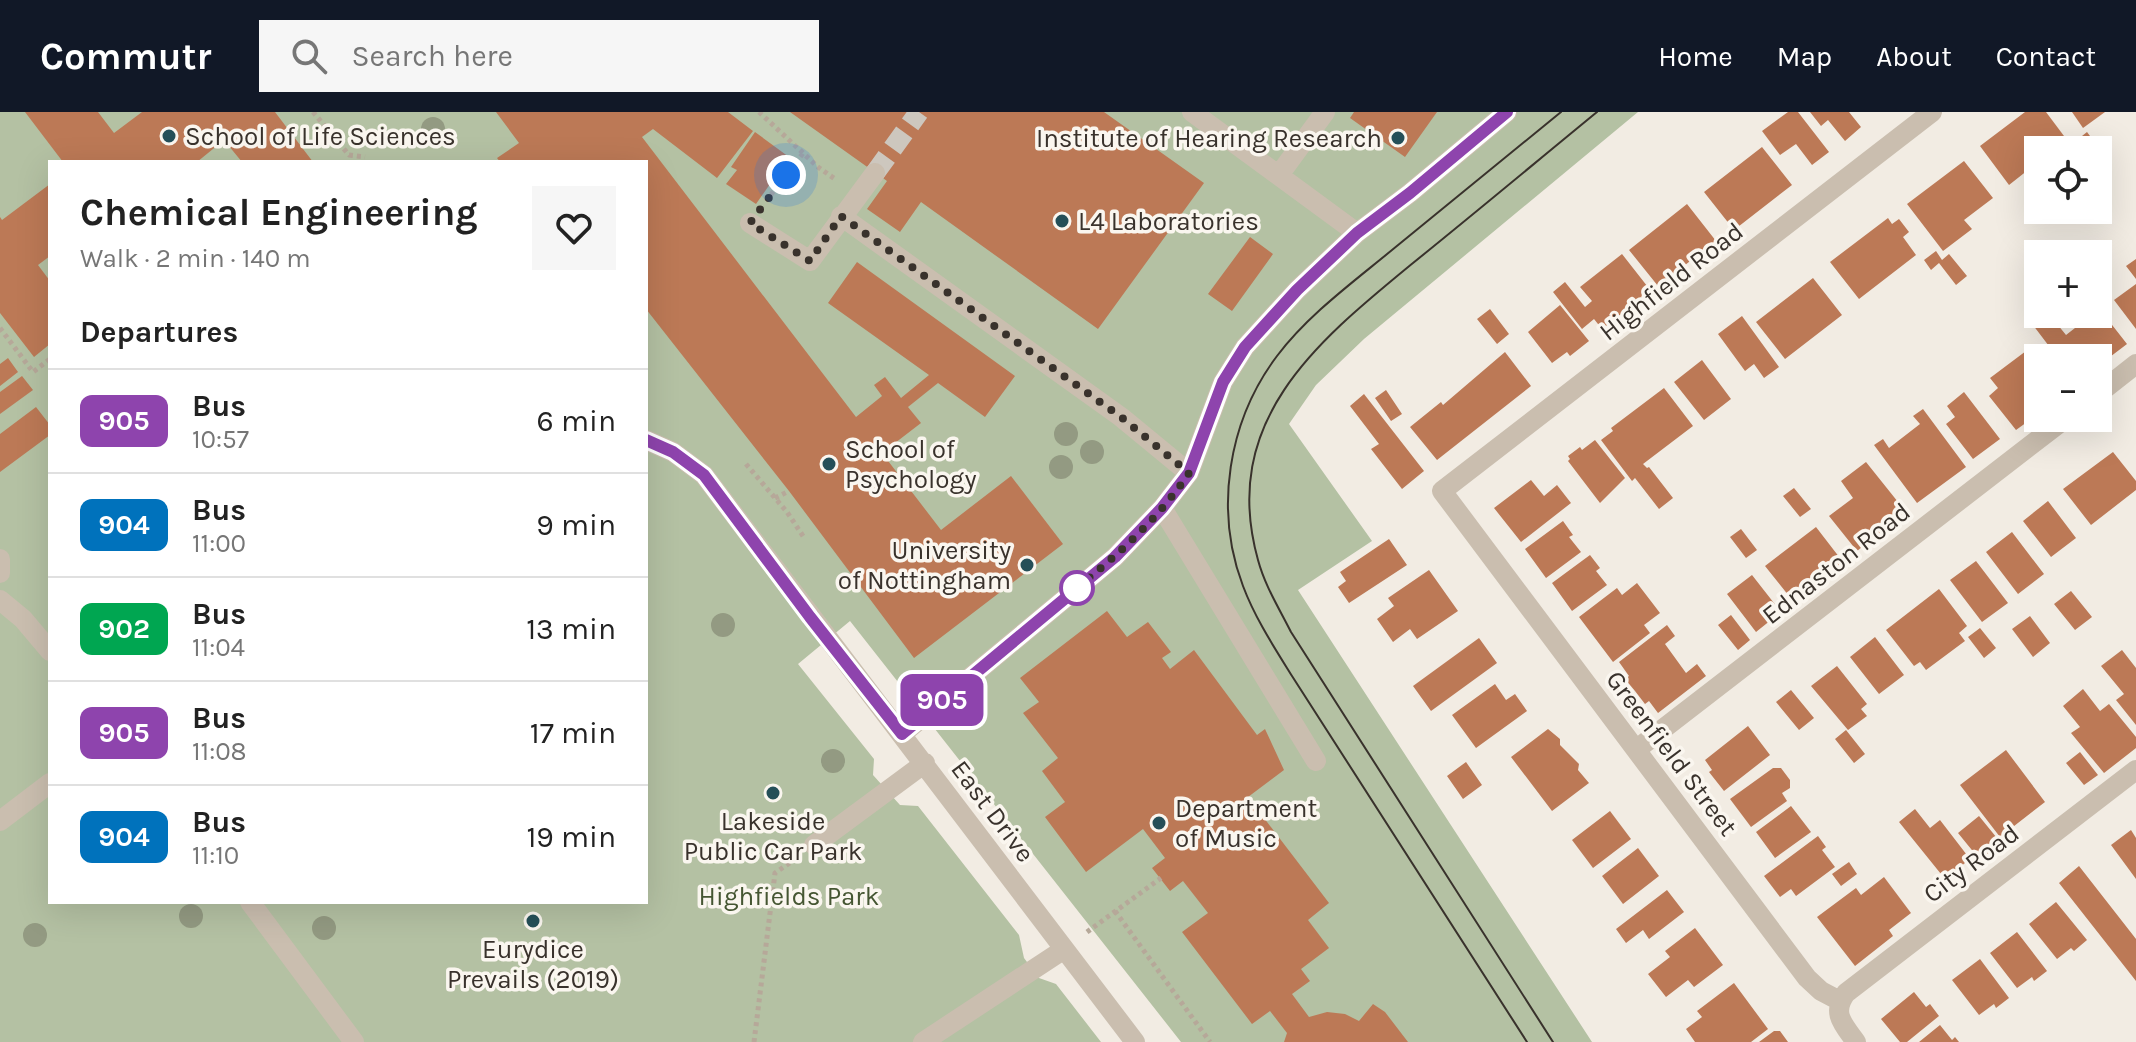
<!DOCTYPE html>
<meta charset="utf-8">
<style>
body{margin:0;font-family:Karla,sans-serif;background:#f6f6f6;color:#222;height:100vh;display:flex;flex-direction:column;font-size:30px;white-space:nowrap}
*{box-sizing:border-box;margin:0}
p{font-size:26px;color:#767676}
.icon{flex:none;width:44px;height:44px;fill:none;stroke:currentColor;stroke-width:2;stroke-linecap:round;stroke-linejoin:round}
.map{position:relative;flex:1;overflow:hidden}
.drawer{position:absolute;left:48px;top:48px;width:600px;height:744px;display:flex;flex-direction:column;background:#fff;border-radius:0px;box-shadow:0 8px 32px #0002}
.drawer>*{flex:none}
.badge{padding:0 16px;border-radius:12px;font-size:28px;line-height:52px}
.tools{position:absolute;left:2024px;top:24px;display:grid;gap:16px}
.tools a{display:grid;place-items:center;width:88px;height:88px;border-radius:0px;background:#fff;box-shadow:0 8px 32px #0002;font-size:40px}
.you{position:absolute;width:40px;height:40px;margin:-20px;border:6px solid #fff;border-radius:50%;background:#1a73e8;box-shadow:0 0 0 12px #1a73e833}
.map>.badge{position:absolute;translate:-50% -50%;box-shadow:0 0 0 4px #fff}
h2{padding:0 32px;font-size:30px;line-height:72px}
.round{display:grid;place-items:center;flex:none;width:84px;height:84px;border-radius:0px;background:#f6f6f6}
.headline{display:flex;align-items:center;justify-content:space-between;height:136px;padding:0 32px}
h1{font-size:38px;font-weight:700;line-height:60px}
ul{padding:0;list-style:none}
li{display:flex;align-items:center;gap:24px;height:104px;padding:0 32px;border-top:2px solid #e0e0e0}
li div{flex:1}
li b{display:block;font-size:30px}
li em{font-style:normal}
li .badge{min-width:88px;font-weight:700;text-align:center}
header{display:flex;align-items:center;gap:48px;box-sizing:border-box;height:112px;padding:0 40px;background:#111827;color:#fff}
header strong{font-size:38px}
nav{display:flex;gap:44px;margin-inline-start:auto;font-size:28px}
.search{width:560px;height:72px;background:#f6f6f6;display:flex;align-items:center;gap:20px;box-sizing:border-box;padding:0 28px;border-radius:0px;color:#767676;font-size:30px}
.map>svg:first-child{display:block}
.green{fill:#b4c1a3;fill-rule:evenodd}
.building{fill:#bc7956}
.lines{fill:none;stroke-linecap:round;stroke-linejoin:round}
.minor-tunnel{stroke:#cdc7be;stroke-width:20;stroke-dasharray:20 10;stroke-linecap:butt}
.path{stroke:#b6a899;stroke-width:5;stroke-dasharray:4 4;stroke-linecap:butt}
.minor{stroke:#cabeaf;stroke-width:20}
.tram{stroke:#39322c;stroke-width:2}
.tree{fill:#939a82}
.line-casing{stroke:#fff;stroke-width:18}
.line{stroke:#8e44ad;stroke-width:12}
.walk{stroke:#39322c;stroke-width:8;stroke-dasharray:0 14.4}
.poi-dot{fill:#254f58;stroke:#faf6ef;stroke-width:3}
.stop-dot{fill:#fff;stroke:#8e44ad;stroke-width:4}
.labels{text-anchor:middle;stroke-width:7;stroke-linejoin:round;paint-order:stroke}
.poi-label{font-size:26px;fill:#39322c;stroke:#faf6ef;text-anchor:start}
.street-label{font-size:26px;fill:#39322c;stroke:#faf6ef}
.park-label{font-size:26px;fill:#455632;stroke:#faf6ef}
</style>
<header>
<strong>Commutr</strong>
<div class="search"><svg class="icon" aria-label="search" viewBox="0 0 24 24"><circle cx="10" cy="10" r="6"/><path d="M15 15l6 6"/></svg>Search here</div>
<nav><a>Home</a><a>Map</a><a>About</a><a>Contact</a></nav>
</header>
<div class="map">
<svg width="2136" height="930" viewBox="0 0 2136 930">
<rect width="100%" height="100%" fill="#f2ece3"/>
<!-- green -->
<path class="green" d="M0,0H1638L1364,227L1316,273L1289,312L1372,429L1298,478L1592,930H1181L850,509L798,552L874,647L873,663L900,693L918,694L1019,823L1024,846L1039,866L1056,872L1101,930H0ZM50,50H646V790H50Z"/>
<!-- building -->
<path class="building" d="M25,0H98L114,21L142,0H275L313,50H242L224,28L197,50H63Z
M496,0H728L753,19L717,66L653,17L642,25L856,305L882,284L874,273L885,265L901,286L929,263L828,191L857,150L1015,264L985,305L938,271L908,295L921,311L882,341L941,418L1011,364L1063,432L914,546L789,379L646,197V50H500L497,46L519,31Z
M790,0H1104L1204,71L1098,217L921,90L900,120L867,97L887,69Z
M1354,0H1437L1405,45L1350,6Z
M1788,0H1798L1829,40L1812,53L1796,32L1780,43L1762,19Z
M1810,0H1849L1861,15L1845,29L1828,8L1821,14Z
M2025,0H2046L2067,28L2054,38H2038V50L2009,73L1980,34Z
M2072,0H2105L2083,16Z
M755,20L789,45L756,92L726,72L737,58L731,55Z
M2087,20L2102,40L2098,43V38H2084L2077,28Z
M1762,35L1792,73L1734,118L1704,80Z
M1964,49L1993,86L1964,108L1972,117L1943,139L1907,92Z
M50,72V144L38,153L50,169V232L34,245L0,201V105L2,108Z
M1687,92L1716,129L1658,174L1629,138Z
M1888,106L1892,112L1899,107L1909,120L1903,125L1916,143L1859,187L1830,150Z
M1250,125L1273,142L1232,199L1208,182Z
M1936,139L1942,148L1949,142L1967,164L1956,173L1939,151L1931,158L1924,148Z
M1622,142L1651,179L1602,217L1594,207L1582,217L1553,180L1565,170L1585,195L1592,189L1580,175Z
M2136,147V167L2126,154Z
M1813,166L1842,203L1785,247L1756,210Z
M2136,172V217L2114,188Z
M1560,193L1589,229L1570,244L1567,240L1552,251L1528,220Z
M2098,195L2127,232L2098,254V246H2058L2030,209L2039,202H2049L2066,223L2075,216L2064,202H2098Z
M1490,197L1509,222L1497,232L1477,207Z
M1742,204L1779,255L1764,266L1754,252L1745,259L1718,222Z
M2030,236L2038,246V302L2016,318L1989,284L1998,276L1990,266Z
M1505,240L1531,274L1437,348L1410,315L1441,290L1443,293Z
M8,246L18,260L0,274V252Z
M1702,248L1731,287L1704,308L1674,270Z
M22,264L33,278L0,302V280Z
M1664,276L1693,314L1643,352L1647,356L1649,355L1673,386L1659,397L1635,366L1632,369L1601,328L1613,319L1611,316Z
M1386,278L1402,302L1391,309L1375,286Z
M1964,280L2000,327L1973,347L1946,312L1955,305L1947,294Z
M1364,282L1424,359L1402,377L1371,337L1379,332L1350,294Z
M36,295L50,313V323L0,360V322Z
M1923,297L1966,355L1917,391L1874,333L1883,327L1889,336L1920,312L1913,304Z
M1595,328L1625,366L1600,391L1568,349L1570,347L1568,344L1580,335L1582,338Z
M2113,340L2136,369V378L2091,413L2063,377Z
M1866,350L1906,400L1857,439L1829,404L1853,386L1841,369Z
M1531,368L1544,384L1557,373L1571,391L1521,430L1494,396Z
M1794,376L1811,397L1800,405L1783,384Z
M2048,389L2076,426L2051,445L2023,409Z
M1563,409L1573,423L1569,425L1581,440L1546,466L1525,437Z
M1816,415L1843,450L1793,489L1765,454Z
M1741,417L1757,438L1746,446L1730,425Z
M2012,420L2044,462L2018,482L1986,440Z
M1389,427L1407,453L1349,491L1338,475L1346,469L1340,460Z
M1590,443L1600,456L1596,459L1607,473L1572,499L1552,471Z
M1976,449L2008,491L1982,510L1950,468Z
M1429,458L1458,499L1417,527L1410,517L1393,530L1377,507L1394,494L1388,486Z
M1752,463L1781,500L1756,520L1727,482Z
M1637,471L1660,501L1644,513L1650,521L1613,550L1579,505L1617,476L1622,483Z
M1939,477L1967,514L1959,521L1965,529L1926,558L1920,550L1914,554L1886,518Z
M2071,479L2092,505L2075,518L2054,492Z
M1107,499L1127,525L1148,510L1171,540L1162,546L1170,557L1194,538L1257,623L1265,617L1284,658L1248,685L1329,791L1308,808L1329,836L1301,857L1310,869L1292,882L1309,905L1327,900L1345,902L1359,909L1373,892L1385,900L1408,930H1284L1287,921L1270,899L1252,912L1182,820L1208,801L1183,769L1170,779L1152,756L1165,746L1143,717L1086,760L1045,705L1065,690L1042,659L1058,646L1023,601L1039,590L1020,566Z
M1731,503L1750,528L1738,538L1718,513Z
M2030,504L2050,531L2033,545L2012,517Z
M1667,513L1675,524L1665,532L1686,561L1697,552L1706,564L1658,601L1649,589L1645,592L1635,579L1625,567L1629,564L1619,550Z
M1980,516L1996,536L1984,546L1968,525Z
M1875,525L1904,563L1879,582L1850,545Z
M1479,526L1497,551L1431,599L1413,574Z
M2122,538L2136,556V613L2116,588L2124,582L2101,554Z
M1837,554L1867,592L1861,597L1867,604L1848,618L1811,574Z
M1495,572L1506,588L1515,582L1527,599L1476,636L1452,603Z
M2083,577L2100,599L2109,592L2136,625V636L2104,661L2071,621L2080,615L2063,594Z
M1791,578L1814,606L1799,618L1776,590Z
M1748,614L1770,643L1724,679L1709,660L1712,658L1705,648Z
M1548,617L1560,627V633L1579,652L1578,658L1589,671L1552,699L1511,645Z
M1846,618L1865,642L1854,651L1835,627Z
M2006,638L2045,690L2000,725L1960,673Z
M2080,640L2098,663L2084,673L2066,651Z
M1466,650L1482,673L1463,687L1447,664Z
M1773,656H1781L1790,668V676L1782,681L1787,689L1751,715L1730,687Z
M1791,694L1811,720L1775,746L1756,720Z
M1915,697L1930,716L1940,708L1970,747L1945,767L1899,710Z
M1610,699L1631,727L1593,756L1572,728Z
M1979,704L2001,731L1980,748L1958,721Z
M2131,718L2136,726V767L2111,733Z
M1818,724L1826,735L1822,738L1835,755L1796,784L1791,777L1780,785L1764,764Z
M1638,736L1659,764L1623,792L1602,764Z
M1849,750L1857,762L1841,774L1832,762Z
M2079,754L2136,827V869L2059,771Z
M1884,765L1911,801L1889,818L1893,824L1855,854L1817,805L1856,776L1861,783Z
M1667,778L1684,800L1649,827L1643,818L1626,831L1616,817Z
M2056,790L2087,828L2074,839L2071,836L2057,847L2029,812Z
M1695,816L1723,853L1694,875L1688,868L1666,885L1648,862L1670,845L1665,839Z
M2017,820L2047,859L2034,869L2032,865L2017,876L1990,841Z
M1980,847L2009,886L1996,896L1994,892L1979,903L1952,868Z
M1734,871L1768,917L1751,930H1695L1686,917L1702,905L1697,899Z
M1914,880L1926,895L1930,892L1939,904L1907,930H1900L1881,907Z
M1940,913L1952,928L1955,925L1959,930H1919Z
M1774,919H1780L1788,930H1759Z"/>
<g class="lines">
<!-- minor-tunnel -->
<path class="minor-tunnel" d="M875,61L919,0"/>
<!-- path -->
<path class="path" d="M313,0L349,43L365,45
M759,0L818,55L835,67
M766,89L804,40
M0,216L33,260L50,247
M746,352L787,400L805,427
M775,386L789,379
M1115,799L1210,930
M1087,820L1161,766
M754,930L775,761L794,748"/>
<!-- minor -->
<path class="minor" d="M1192,0L1357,121
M1279,63L1325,0
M841,104L1121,305L1189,361
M750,111L810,149L875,61
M2098,282L2136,252
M646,328L673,340L704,363L1135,930
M1162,396L1316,649
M0,447V461
M0,488L23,507L50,539
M902,622L1115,445L1162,396L1189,361L1223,270L1245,235L1297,178L1357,121L1410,81L1507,0
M1637,637L2066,306
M0,709L50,671
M814,733L925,651
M250,790L354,930
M1840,889L1821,879L1807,866L1442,379L1932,0
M923,930L1063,838
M1856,930C1843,912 1831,901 1846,881L2136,658"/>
<!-- tram -->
<path class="tram" d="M1527,930L1292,564C1274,535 1255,506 1243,474C1214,398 1228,309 1277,244C1308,203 1352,171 1392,138C1448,92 1504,46 1561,0
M1553,930L1291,520C1279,496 1265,474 1258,448C1219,308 1318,229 1413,151C1475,101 1536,50 1597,0"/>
</g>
<!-- trees -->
<g class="tree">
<circle cx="433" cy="17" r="12"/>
<circle cx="1066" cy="322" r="12"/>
<circle cx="1092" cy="340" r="12"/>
<circle cx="1061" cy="355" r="12"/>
<circle cx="723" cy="513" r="12"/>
<circle cx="833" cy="649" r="12"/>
<circle cx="191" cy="804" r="12"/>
<circle cx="324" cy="816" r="12"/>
<circle cx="35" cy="823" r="12"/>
</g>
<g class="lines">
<defs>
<path id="line" d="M646,328L673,340L704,363L810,505L902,622L1115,445L1162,396L1189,361L1223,270L1245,235L1297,178L1357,121L1410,81L1507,0"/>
</defs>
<!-- line casing -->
<use href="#line" class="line-casing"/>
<!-- line -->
<use href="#line" class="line"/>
<!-- walk -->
<path class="walk" d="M786,63L750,111L810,149L841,104L1121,305L1189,361C1157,409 1112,448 1067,484L1077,476"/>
</g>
<!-- markers -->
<g class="poi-dot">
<circle cx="169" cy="24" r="8"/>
<circle cx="1398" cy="26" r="8"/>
<circle cx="1062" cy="109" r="8"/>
<circle cx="829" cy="352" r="8"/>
<circle cx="1027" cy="453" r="8"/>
<circle cx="773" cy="681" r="8"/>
<circle cx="1159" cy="711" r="8"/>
<circle cx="533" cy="809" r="8"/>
</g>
<circle class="stop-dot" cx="1077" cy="476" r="16"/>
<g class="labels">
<!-- poi labels -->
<g class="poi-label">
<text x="185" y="33">School of Life Sciences</text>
<text x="1382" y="35" text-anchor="end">Institute of Hearing Research</text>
<text x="1078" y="118">L4 Laboratories</text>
<text x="845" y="346">School of<tspan x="845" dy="30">Psychology</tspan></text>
<text x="1011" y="447" text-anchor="end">University<tspan x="1011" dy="30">of Nottingham</tspan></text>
<text x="1175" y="705">Department<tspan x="1175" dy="30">of Music</tspan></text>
<text x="773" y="718" text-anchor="middle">Lakeside<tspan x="773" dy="30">Public Car Park</tspan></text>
<text x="533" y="846" text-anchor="middle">Eurydice<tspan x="533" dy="30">Prevails (2019)</tspan></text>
</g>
<!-- street labels -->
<g class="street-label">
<text transform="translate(1671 169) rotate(-38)" y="9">Highfield Road</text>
<text transform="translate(1836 451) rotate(-38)" y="9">Ednaston Road</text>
<text transform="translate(1672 641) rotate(53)" y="9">Greenfield Street</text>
<text transform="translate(993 699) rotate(53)" y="9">East Drive</text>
<text transform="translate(1971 751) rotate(-37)" y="9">City Road</text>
</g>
<!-- park labels -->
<g class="park-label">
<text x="789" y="793">Highfields Park</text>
</g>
</g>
</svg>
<div class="tools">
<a><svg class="icon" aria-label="locate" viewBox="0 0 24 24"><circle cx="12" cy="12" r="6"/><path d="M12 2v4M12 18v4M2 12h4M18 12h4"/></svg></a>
<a>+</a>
<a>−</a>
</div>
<div class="you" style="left:786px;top:63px"></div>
<b class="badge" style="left:942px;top:588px;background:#8e44ad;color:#fff">905</b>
<section class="drawer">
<div class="headline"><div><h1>Chemical Engineering</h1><p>Walk · 2 min · 140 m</p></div><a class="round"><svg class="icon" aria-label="heart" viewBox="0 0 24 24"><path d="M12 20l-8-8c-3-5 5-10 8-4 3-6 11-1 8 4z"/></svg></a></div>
<h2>Departures</h2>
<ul>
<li><span class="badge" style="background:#8e44ad;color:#fff">905</span><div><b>Bus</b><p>10:57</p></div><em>6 min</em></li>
<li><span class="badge" style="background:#0072bc;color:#fff">904</span><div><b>Bus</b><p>11:00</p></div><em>9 min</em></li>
<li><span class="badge" style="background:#00a651;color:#fff">902</span><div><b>Bus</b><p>11:04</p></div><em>13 min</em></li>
<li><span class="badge" style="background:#8e44ad;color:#fff">905</span><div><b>Bus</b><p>11:08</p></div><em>17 min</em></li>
<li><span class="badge" style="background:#0072bc;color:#fff">904</span><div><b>Bus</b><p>11:10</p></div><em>19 min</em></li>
</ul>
</section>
</div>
